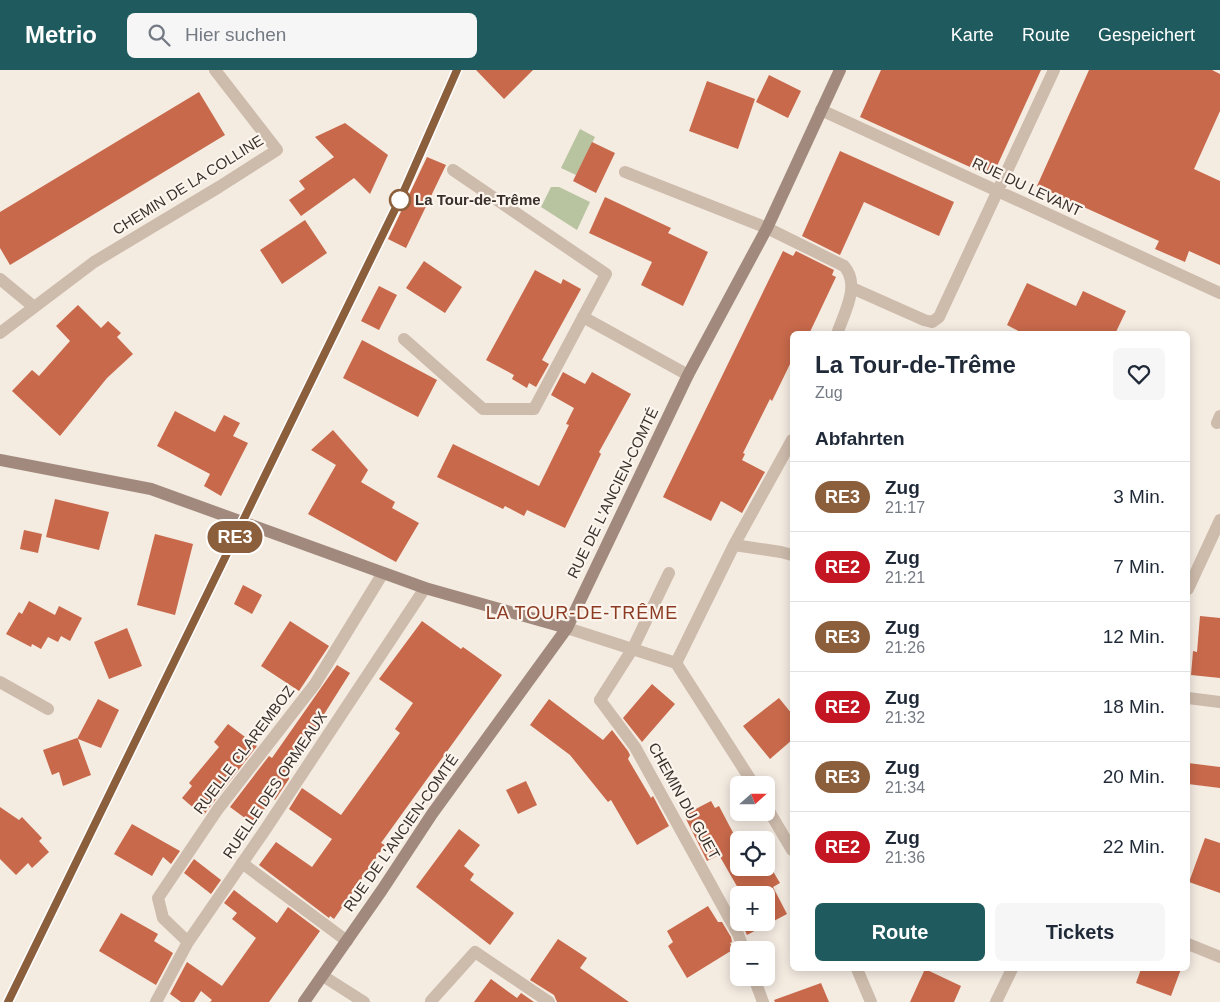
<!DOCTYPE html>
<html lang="de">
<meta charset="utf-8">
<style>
body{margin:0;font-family:Arial,sans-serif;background:#f6f6f7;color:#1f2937;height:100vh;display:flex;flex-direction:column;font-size:19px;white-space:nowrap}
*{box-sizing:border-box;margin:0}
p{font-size:16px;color:#747a83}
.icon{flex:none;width:28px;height:28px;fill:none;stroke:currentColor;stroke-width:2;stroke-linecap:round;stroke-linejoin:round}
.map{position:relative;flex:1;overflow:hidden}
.sheet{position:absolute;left:790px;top:261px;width:400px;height:640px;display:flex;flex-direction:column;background:#fff;border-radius:8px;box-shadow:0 2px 12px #0003}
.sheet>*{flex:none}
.badge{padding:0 10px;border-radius:16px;font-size:18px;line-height:32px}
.needle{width:32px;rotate:69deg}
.controls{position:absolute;left:730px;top:706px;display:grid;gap:10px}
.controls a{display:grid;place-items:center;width:45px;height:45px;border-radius:8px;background:#fff;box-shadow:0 2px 12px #0003;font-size:25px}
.map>.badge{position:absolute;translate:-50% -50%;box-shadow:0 0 0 2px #fff}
h2{padding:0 25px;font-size:19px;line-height:45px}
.round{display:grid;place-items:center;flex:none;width:52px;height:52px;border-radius:8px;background:#f6f6f7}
.headline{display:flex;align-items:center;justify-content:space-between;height:85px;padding:0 25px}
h1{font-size:24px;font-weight:700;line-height:38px}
.cta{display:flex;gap:10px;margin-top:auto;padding:10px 25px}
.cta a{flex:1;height:58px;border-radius:8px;background:#1f5a5e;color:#fff;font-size:20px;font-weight:700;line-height:58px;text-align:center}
.cta a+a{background:#f6f6f7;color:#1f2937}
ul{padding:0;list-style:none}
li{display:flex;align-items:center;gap:15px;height:70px;padding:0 25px;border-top:1px solid #e0e1e3}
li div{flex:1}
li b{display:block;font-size:19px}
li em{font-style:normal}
li .badge{min-width:55px;font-weight:700;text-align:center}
header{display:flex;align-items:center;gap:30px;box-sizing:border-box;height:70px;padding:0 25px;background:#1f5a5e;color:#fff}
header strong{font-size:24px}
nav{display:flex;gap:28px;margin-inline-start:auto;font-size:18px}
.search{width:350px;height:45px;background:#f6f6f7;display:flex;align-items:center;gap:12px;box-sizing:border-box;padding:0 18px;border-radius:8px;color:#747a83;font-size:19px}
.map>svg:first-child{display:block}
.green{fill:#b8c4a0}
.building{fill:#c8694b}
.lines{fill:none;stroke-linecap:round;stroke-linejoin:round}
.lane{stroke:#cdbbac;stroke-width:12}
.street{stroke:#cdbbac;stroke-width:12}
.secondary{stroke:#a18a7d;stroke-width:12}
.rail{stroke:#3b302b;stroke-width:4;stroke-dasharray:1 4;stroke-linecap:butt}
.line-casing{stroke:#fff;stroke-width:11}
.line{stroke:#8b5e3c;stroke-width:8}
.stop-dot{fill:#fff;stroke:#8b5e3c;stroke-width:2.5}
.labels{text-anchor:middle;stroke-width:4.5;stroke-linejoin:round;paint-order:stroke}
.street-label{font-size:15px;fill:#3b302b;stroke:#fbf5ee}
.stop-label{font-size:15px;font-weight:bold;fill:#3b302b;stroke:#fbf5ee;text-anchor:start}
.quarter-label{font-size:18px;letter-spacing:1px;fill:#8c3b22;stroke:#fbf5ee}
</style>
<header>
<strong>Metrio</strong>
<div class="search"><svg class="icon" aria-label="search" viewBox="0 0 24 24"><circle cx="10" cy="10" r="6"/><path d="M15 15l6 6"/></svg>Hier suchen</div>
<nav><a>Karte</a><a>Route</a><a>Gespeichert</a></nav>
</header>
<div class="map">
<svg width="1220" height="932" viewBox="0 0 1220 932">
<rect width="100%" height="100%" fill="#f4ebe1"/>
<!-- green -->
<path class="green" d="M580,59L595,67L576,105L561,98Z
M551,117H559L590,132L577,160L541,137Z"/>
<!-- building -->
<path class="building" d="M476,0H533L504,29Z
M881,0H1041L992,107L860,47Z
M1089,0H1212L1220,4V41L1194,99L1220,111V195L1189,181L1185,192L1155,179L1159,171L1037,116Z
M769,5L801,21L788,48L756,32Z
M707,11L755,29L738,79L689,61Z
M199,22L225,65L10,195L0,178V142Z
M345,53L388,85L370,124L354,108L301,146L289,130L305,119L299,111L334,87L315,67Z
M592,72L615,83L596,123L573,111Z
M840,81L954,132L939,166L864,132L840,185L802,166Z
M427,87L446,95L406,178L388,169Z
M605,127L671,158L668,163L708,182L683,236L641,215L652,192L589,163Z
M305,150L327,183L282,214L260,180Z
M783,181L793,186L796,181L834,200L832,205L836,207L809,264H792V290L772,331L770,329L743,383L745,384L742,390L765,402L742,443L721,431L711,451L663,427Z
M424,191L462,217L445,243L406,218Z
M535,200L561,214L563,209L581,219L542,290L549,294L536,317L529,313L527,318L512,309L514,305L486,290Z
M1027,213L1076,236L1083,221L1126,241L1115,264H1024L1007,255Z
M379,216L397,225L379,260L361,251Z
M78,235L101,258L108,251L121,263L117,267L133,284L107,308L60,366L12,321L32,300L39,306L70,271L56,256Z
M362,270L437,310L418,347L343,308Z
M563,302L585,314L592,302L631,324L599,382L601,384L565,458L527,440L524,446L505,436L503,439L437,407L453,374L539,416L569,355L566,354L574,338L551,325Z
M175,341L215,362L224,345L240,353L233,366L248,373L221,426L204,416L210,404L157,376Z
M333,360L368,400L361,412L395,432L392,438L419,453L396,492L308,444L336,395L311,380Z
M55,429L109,442L99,480L46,467Z
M24,460L42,464L38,483L20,479Z
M155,464L193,474L175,545L137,535Z
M243,515L262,525L252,544L234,534Z
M29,531L55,545L59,536L82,548L70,571L61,566L58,572L48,567L41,579L32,574L31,577L6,564L19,542L22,544Z
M1200,546L1220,548V608L1191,605L1193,581L1197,582Z
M290,551L329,576L299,621L261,596Z
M422,551L461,579L463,577L502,605L381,773L385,775L334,849L330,846L329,848L259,795L276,772L312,797L332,769L289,739L302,718L341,745L400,663L395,659L413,633L379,609Z
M127,558L142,596L109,609L94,572Z
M337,595L350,603L321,649L284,703L289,707V709L275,730L273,728L253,754L230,737L269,686L272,688Z
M652,614L675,634L642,672L623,648Z
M779,628L792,644V670L770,689L743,656Z
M98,629L119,640L101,678L78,669L91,705L63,716L59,702L52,705L43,680L77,668V669Z
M549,629L603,670L612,660L628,681L630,685L628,689L651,728L653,726L669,756L637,775L611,730L608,732L570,685L530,655Z
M228,654L257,676L203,746L182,728L192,716L189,713L219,677L214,672Z
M1188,693L1220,697V718L1188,714Z
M526,711L537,735L518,744L506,720Z
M711,731L715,738L719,736L739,774V798H771L780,813L773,817L787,844L747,865L741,852H766V825H742L719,785L707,791L684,745Z
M0,737L19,750L22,747L42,768L39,771L49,782L32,798L28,793L16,805L0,789Z
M132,754L180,781L171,794L163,787L152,806L114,784Z
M459,759L480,775L464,796L474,804L470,810L514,843L490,875L416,817Z
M1205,768L1220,773V823L1189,812Z
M194,789L221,810L211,824L184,803Z
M234,820L277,853L288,837L320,861L269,932H210L212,930L201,921L194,932H181L170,924L187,892L222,916L256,868L232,849L237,843L224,833Z
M708,836L718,852H722L731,867L732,872L730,873L734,879L687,908L668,876L673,872L667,861Z
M121,843L158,864L154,871L173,883L156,915L99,881Z
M558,869L587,888L580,898L629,932H557L554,925L530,910Z
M925,899L961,916L954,932H910Z
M1141,899H1181L1171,926L1136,913Z
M491,909L517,928L521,923L534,932H474Z
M821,913L829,932H775L774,930Z"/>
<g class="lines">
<!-- lane -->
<path class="lane" d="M625,102L767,158
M404,269L483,339H534L583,247
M1217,353L1220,346
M600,630L633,578L669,503
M242,793L347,871"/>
<!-- street -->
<path class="street" d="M821,40L1220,223
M453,100L606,204L583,247L688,305
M767,158L844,196C861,215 844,243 837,264
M0,209L34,237
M852,218L924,250L932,252L939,247L1054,0
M0,263L94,192L219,117L277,80L215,0
M734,475L792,370
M1188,519L1220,450
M567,558L676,593L734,475L781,482L792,485
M676,593L754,715
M0,612L48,639
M1188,628L1220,632
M600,630L635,677L738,864L744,880
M766,736L792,780
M188,872L163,848L158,828L218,739L315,614L383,503
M1188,874L1220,887
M857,899L871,932
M323,906L364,932
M754,908L763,932
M431,931L475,882L549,932
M156,932L188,872L265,760L425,518
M996,932L1012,899"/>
<!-- secondary -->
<path class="secondary" d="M0,390L151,419L425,518L567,558
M304,932L382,820L432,744L567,558L688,305L767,158L840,0"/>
<!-- rail -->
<path class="rail" d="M8,932L403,123L457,0"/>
</g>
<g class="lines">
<defs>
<path id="line" d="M8,932L403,123L457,0"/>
</defs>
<!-- line casing -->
<use href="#line" class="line-casing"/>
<!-- line -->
<use href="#line" class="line"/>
</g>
<!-- markers -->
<circle class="stop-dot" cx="400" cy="130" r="10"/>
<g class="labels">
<!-- street labels -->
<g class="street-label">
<text transform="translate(188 115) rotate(-32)" y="5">CHEMIN DE LA COLLINE</text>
<text transform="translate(1027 117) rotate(25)" y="5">RUE DU LEVANT</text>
<text transform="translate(613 423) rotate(-64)" y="5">RUE DE L'ANCIEN-COMTÉ</text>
<text transform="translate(244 680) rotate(-53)" y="5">RUELLE CLAREMBOZ</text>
<text transform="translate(275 715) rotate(-56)" y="5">RUELLE DES ORMEAUX</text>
<text transform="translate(684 731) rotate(61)" y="5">CHEMIN DU GUET</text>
<text transform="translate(401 763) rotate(-55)" y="5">RUE DE L'ANCIEN-COMTÉ</text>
</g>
<!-- stop labels -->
<g class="stop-label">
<text x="415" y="135">La Tour-de-Trême</text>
</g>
<!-- quarter labels -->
<g class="quarter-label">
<text x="582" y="549">LA TOUR-DE-TRÊME</text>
</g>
</g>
</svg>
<div class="controls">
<a><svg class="needle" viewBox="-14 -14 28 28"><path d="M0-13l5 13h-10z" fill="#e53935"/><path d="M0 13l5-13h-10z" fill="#747a83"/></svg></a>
<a><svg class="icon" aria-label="locate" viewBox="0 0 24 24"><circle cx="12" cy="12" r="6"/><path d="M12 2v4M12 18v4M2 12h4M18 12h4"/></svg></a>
<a>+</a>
<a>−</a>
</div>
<b class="badge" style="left:235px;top:467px;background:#8b5e3c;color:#fff">RE3</b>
<section class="sheet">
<div class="headline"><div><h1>La Tour-de-Trême</h1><p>Zug</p></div><a class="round"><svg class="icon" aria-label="heart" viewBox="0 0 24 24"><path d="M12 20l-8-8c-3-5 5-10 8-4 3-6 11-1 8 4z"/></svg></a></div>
<h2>Abfahrten</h2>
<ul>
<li><span class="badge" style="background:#8b5e3c;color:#fff">RE3</span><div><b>Zug</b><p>21:17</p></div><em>3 Min.</em></li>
<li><span class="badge" style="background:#c31622;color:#fff">RE2</span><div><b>Zug</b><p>21:21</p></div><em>7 Min.</em></li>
<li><span class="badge" style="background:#8b5e3c;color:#fff">RE3</span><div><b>Zug</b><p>21:26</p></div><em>12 Min.</em></li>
<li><span class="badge" style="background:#c31622;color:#fff">RE2</span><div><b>Zug</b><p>21:32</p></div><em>18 Min.</em></li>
<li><span class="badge" style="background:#8b5e3c;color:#fff">RE3</span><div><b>Zug</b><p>21:34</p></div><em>20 Min.</em></li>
<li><span class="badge" style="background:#c31622;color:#fff">RE2</span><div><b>Zug</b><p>21:36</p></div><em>22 Min.</em></li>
</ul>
<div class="cta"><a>Route</a><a>Tickets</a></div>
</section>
</div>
